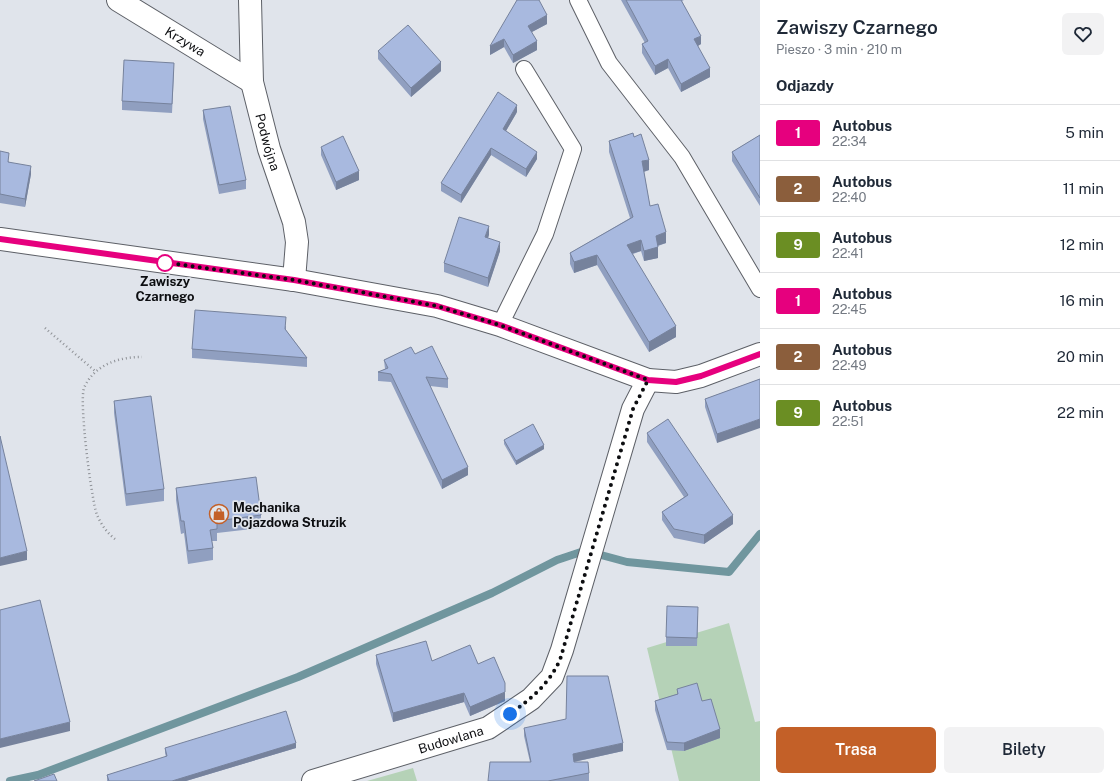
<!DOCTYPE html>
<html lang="pl">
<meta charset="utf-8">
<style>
body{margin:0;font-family:"Public Sans",sans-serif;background:#f2f2f3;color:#1f2937;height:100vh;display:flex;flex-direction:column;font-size:15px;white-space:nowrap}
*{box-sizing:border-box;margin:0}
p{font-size:13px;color:#747a83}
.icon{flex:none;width:22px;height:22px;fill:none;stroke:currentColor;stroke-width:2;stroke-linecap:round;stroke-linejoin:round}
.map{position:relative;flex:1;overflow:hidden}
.drawer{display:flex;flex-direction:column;background:#fff;width:360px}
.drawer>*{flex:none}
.badge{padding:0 8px;border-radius:3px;font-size:14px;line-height:26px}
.you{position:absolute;width:20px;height:20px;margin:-10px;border:3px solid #fff;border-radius:50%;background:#1a73e8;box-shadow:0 0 0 6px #1a73e833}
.map>.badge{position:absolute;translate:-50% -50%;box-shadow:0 0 0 2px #fff}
h2{padding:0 16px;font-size:15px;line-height:36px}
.round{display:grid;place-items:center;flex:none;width:42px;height:42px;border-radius:6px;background:#f2f2f3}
.head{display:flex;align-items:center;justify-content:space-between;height:68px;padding:0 16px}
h1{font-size:19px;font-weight:600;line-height:30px}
.button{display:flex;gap:8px;margin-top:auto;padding:8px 16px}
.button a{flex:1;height:46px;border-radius:6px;background:#c36028;color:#fff;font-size:16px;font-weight:600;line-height:46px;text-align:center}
.button a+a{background:#f2f2f3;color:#1f2937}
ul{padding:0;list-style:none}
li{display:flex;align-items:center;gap:12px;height:56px;padding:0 16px;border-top:1px solid #e0e1e3}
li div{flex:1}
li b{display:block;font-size:15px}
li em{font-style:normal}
li .badge{min-width:44px;font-weight:700;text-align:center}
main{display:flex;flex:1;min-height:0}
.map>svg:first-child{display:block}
.green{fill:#b5d2b7}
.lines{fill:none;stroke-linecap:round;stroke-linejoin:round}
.stream{stroke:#70969e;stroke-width:8}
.service-casing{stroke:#5d6067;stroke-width:18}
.minor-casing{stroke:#5d6067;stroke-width:24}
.secondary-casing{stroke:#5d6067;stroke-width:24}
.path{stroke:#8e9196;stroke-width:2.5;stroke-dasharray:1 3;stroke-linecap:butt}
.service{stroke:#fff;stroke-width:16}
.minor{stroke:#fff;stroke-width:22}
.secondary{stroke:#fff;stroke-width:22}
.wall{fill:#909fc0}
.shaded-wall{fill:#76829c}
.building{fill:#a8b9df;stroke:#76829c}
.line-casing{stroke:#fff;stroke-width:9}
.line{stroke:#e6007e;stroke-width:6}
.walk{stroke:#0d0e11;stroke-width:4;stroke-dasharray:0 7.2}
.stop-dot{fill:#fff;stroke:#e6007e;stroke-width:2}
.labels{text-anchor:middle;stroke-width:3.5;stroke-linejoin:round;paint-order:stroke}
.street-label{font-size:13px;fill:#0d0e11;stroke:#e0e4eb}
.stop-label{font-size:13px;font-weight:bold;fill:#0d0e11;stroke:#e0e4eb}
.poi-label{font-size:13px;font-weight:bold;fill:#0d0e11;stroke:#e0e4eb;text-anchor:start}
</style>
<main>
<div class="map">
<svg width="760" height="781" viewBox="0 0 760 781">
<rect width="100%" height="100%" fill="#e0e4eb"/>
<!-- green -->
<path class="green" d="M729,623L755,722L760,721V781H679L647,648Z
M413,768L417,781H367Z"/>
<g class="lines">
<!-- stream -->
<path class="stream" d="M601,555L627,562L729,572L760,534
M10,781L38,775L298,677L492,593L557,560L584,551"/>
<defs>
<path id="service" d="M578,0L609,63L682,157L760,289
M500,325L545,234L573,149L524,69"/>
<g id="minor">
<path id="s1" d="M118,0L252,82"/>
<path id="s2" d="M250,0L252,82L269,149L294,222L297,242L294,280"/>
<path id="s3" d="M313,781L488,728L531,699L552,677L562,650L633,409L648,380"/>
</g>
<path id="secondary" d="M0,239L294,280L437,306L500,325L648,380L676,382L701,376L760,354"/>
</defs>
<!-- service casing -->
<use href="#service" class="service-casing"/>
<!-- minor casing -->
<use href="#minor" class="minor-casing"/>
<!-- secondary casing -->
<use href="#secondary" class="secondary-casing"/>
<!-- path -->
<path class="path" d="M45,328L95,371
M115,539C107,533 101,524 97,515C91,498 79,402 84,388C94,365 118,357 142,357"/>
<!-- service -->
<use href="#service" class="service"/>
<!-- minor -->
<use href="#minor" class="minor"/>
<!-- secondary -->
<use href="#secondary" class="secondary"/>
</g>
<!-- wall -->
<path class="wall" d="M517,0L547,24L532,32L537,50L513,63L504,47L490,55Z
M621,0H684L682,1L701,44L698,46L710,77L681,92L668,68L655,75L642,53V44L645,43Z
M378,51L441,71L411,97L378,59Z
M174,72L172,113L122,110V101Z
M203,110L246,180V189L219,194L203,119Z
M517,112L506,131L537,159L526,177L491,155L461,203L441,191V183Z
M760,135V206L732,161V152Z
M609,141L649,170L644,172L650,206L666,243L658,246V258L644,261L641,251L633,254L676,337L649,352L597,265L574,273L570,264V253L630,218L609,152Z
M321,147L359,180L336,190L321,155Z
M0,151L9,162L31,174L25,207L0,203Z
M489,235L488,238L500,251L488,287L444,272V263Z
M286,326V330L307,358V367L192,358V349Z
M415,354L448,379V388L430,386L468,475L442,489L391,382L378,381V372L385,369L384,360Z
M760,379L717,443L705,407V399Z
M114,401L164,489V501L126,506L114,413Z
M647,433L733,524L704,544L674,538L662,520V512L684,497L647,442Z
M504,440L544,449L516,465L504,444Z
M176,488L261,515V528L217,533V541H212L213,548V560L188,564L184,533L181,534L176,500Z
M698,616L697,646H666V637Z
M376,655L432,661L478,664L505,701L470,716L464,702L393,722L376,664Z
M677,689L702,701L720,738L684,751L667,750L655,710V701L677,694Z
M524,728L623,751L574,762L589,773V781H488L530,762L524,736Z
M165,748H296L186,781H107V775L166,757L165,753Z"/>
<!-- shaded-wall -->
<path class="shaded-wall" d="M547,15V24L528,34V26Z
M701,36V44L694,48V39Z
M504,39V47L490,55V46Z
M537,41V50L513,63V55Z
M668,59V68L655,75V66Z
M441,62V71L411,97V88Z
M710,68V77L681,92V84Z
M517,105V112L503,136V129Z
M491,148V155L461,203V195Z
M537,152V159L526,177V169Z
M649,160V170L642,172V161Z
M31,166V174L25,207V199Z
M359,171V180L336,190V182Z
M489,226V235L485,245V237Z
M666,232V243L656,246V236Z
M641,240V251L627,255V245Z
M500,242V251L488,287V278Z
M658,247V258L644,261V251Z
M597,255V265L574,273V262Z
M676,326V337L649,352V342Z
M760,419V428L717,443V434Z
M544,445V449L516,465V461Z
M468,467V475L442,489V480Z
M733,515V524L704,544V535Z
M27,551V560L0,566V558Z
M505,692V701L470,716V707Z
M464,693V702L393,722V713Z
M70,722V731L0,748V739Z
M720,729V738L684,751V743Z
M296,743V748L186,781H172Z
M623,743V751L573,762V754Z"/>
<!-- building -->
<path class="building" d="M517,0H539L547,15L528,26L537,41L513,55L504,39L490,46Z
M626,0H681L701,36L694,39L710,68L681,84L668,59L655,66L642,44L648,41Z
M408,25L441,62L411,88L378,51Z
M124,60L174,63L172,104L122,101Z
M498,92L517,105L503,129L537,152L526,169L491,148L461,195L441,183Z
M230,106L246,180L219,185L203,110Z
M633,133L634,137L641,134L649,160L642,161L650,206L658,204L666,232L656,236L658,247L644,251L641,240L627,245L676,326L649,342L597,255L574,262L570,253L633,217L609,141Z
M760,135V198L732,152Z
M343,136L359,171L336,182L321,147Z
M0,151L9,153L8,162L31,166L25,199L0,194Z
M459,217L489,226L485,237L500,242L488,278L444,263Z
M195,310L286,317L285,329L307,358L192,349Z
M432,346L448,379L426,377L468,467L442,480L391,374L378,372L388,368L384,360L411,347L415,354Z
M760,379V419L717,434L705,399Z
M151,396L164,489L126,494L114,401Z
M668,419L733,515L704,535L674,529L662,512L688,495L647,433Z
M533,424L544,445L516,461L504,440Z
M0,436L27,551L0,558Z
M256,477L261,515L217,521V529L210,530L213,548L188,551L184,521H181L176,488Z
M40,600L70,722L0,739V610Z
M667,606L698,607L697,638L666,637Z
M426,641L432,661L470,645L478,664L494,657L505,683V692L470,707L464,693L393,713L376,655Z
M567,676H608L623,743L573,754L574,762H588L589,773L548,781H488L490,762H531L524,728L566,719Z
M697,683L702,701L711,699L720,729L684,743L667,742L655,701L678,694L677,689Z
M286,711L296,743L172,781H109L107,775L167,756L165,748Z
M54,774L57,781H34Z"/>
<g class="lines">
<defs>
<path id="line" d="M0,239L294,280L437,306L500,325L648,380L676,382L701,376L760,354"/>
</defs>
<!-- line casing -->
<use href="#line" class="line-casing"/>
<!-- line -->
<use href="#line" class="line"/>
<!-- walk -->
<path class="walk" d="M165,263L161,262L294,280L437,306L500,325L648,380L633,409L560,660C548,685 532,698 510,714"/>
</g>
<!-- icons -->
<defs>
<symbol id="shop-ring" viewBox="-11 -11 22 22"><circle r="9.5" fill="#e0e4eb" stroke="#c36028" stroke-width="1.5"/><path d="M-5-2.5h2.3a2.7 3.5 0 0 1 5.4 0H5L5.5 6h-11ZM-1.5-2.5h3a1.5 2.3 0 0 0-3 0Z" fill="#c36028"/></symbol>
</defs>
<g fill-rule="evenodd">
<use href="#shop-ring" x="208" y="503" width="22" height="22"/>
</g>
<!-- markers -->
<circle class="stop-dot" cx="165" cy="263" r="8"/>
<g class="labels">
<!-- street labels -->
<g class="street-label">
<text dy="5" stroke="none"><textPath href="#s1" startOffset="79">Krzywa</textPath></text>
<text dy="5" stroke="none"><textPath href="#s2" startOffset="144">Podwójna</textPath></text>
<text dy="5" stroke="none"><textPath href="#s3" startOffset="144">Budowlana</textPath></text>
</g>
<!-- stop labels -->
<g class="stop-label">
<text x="165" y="286">Zawiszy<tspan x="165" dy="15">Czarnego</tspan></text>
</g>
<!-- poi labels -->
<g class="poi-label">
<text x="233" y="512">Mechanika<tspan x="233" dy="15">Pojazdowa Struzik</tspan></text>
</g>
</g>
</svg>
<div class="you" style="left:510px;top:714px"></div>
</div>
<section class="drawer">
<div class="head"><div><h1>Zawiszy Czarnego</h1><p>Pieszo · 3 min · 210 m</p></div><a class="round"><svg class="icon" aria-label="heart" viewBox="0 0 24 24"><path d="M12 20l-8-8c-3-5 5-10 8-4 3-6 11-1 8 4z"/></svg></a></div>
<h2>Odjazdy</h2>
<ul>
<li><span class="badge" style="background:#e6007e;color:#fff">1</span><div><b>Autobus</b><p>22:34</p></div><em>5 min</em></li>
<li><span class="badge" style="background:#8b5e3c;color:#fff">2</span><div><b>Autobus</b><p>22:40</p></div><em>11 min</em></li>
<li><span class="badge" style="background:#6b8e23;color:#fff">9</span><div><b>Autobus</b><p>22:41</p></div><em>12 min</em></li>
<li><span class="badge" style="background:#e6007e;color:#fff">1</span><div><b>Autobus</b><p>22:45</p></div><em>16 min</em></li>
<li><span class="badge" style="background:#8b5e3c;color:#fff">2</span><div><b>Autobus</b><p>22:49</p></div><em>20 min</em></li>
<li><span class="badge" style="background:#6b8e23;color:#fff">9</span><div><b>Autobus</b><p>22:51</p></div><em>22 min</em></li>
</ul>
<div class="button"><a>Trasa</a><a>Bilety</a></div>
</section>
</main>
